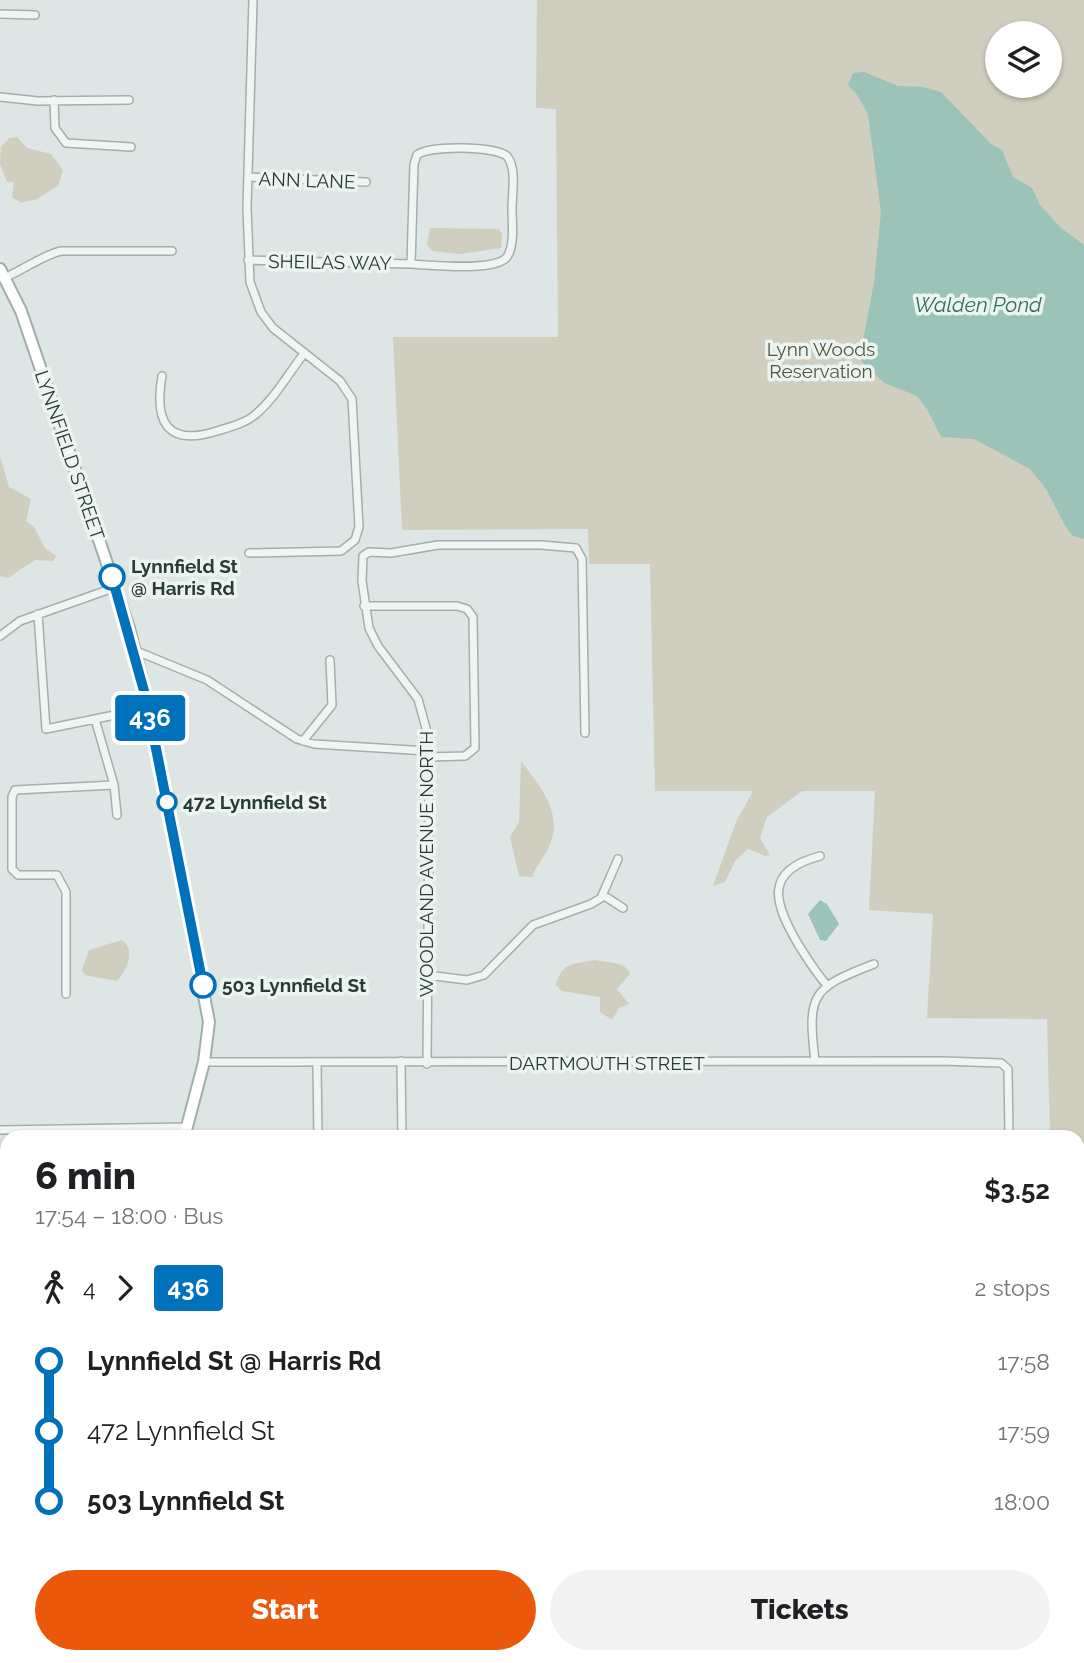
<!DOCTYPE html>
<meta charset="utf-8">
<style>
body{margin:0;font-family:Raleway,sans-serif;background:#f2f2f2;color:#202124;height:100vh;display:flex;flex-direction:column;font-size:26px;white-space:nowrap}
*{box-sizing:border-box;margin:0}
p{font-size:23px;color:#757577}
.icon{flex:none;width:38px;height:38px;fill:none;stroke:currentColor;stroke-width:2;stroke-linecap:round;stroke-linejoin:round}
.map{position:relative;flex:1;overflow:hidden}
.side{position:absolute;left:0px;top:1130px;width:1085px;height:534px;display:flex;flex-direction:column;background:#fff;border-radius:21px 21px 0 0;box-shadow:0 2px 5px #0004}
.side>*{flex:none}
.badge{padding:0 14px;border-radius:5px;font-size:24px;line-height:46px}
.buttons{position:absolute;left:985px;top:21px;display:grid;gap:14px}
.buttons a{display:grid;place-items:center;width:77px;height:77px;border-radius:50%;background:#fff;box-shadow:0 2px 5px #0004;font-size:35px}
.map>.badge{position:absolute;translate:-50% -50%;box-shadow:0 0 0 4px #fff}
.legs{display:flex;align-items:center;gap:10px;height:77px;padding:0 35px;font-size:23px}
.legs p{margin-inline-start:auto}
.headline{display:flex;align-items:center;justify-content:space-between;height:119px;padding:0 35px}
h1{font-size:38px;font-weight:800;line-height:52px}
.cta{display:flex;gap:14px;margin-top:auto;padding:14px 35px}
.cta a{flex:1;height:80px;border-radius:42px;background:#ea580c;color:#fff;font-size:28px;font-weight:800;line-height:80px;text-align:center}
.cta a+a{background:#f2f2f2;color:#202124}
ul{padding:0 35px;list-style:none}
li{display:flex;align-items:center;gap:24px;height:70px;font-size:26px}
li i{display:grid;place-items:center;width:10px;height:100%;margin:0 9px;background:currentColor}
li i::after{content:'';width:18px;height:18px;margin:-9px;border:5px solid;border-radius:50%;background:#fff}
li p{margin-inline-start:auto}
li:first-child i{background:linear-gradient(#0000 50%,currentColor 0)}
li:last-child i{background:linear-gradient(currentColor 50%,#0000 0)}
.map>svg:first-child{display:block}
.green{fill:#cfcebf;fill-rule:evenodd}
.water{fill:#9bc3b8}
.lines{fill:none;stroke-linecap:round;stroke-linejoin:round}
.minor-casing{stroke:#a3afad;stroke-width:10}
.primary-casing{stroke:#9eb0ad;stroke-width:14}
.minor{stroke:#f0f5f4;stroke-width:7}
.primary{stroke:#fff;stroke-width:10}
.line-1-casing{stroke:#fff;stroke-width:16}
.line-1{stroke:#0072bc;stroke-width:10}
.stop-1-dot{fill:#fff;stroke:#0072bc;stroke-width:3.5}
.labels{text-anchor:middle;stroke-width:7;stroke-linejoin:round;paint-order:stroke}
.street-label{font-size:19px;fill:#283b38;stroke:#ecf4f2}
.park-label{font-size:19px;fill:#555637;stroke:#ecf4f2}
.stop-label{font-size:19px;font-weight:bold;fill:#283b38;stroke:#ecf4f2;text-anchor:start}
.water-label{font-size:21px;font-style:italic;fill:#366b5e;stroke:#ecf4f2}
</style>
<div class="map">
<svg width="1084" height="1663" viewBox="0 0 1084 1663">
<rect width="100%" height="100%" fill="#dde6e4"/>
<!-- green -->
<path class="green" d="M537,0H1084V1258H1078V1138L1050,1137L1047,1019L927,1018L933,914L869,910L875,791H802L767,817L760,838L770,855L765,856L748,849L735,861L725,882L713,886L736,822L753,791H655L650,564H589L588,529L402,530L393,337H558L556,109L536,108ZM998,33H1050V86H998Z
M17,137L27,148L51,154L63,170L58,186L37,199L21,203L12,197L14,182H7L0,164L1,147L9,138Z
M430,228L499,229L502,234L501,248L460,254L432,251L427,244Z
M0,456L9,487L31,499L26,521L34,527L45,548L56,556L53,561L35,560L8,578L0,576Z
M521,761C541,788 565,814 548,849C543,859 536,866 532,877L519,876L510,837L519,822Z
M122,940C136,950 127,970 117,981L85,975L82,970L89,950Z
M595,960C607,963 626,961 630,974L617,989L629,1004L619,1008L612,1020L600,1012V997L562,991L556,985C562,961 576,964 595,960Z
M0,1510L7,1516V1566L1,1569Z
M7,1584V1657H128L129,1663H0V1585Z
M618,1657H678C649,1662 648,1663 618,1657Z
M787,1657H838L843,1663H785Z"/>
<!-- water -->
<path class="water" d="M864,72L898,86L923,87L941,92L991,144L1002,150L1013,177L1032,188L1040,205L1060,227L1084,245V539L1073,536L1066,527L1046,489L1030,469L974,439L941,437L927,409L917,396L885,383L864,365L860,357L874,282L881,213L868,114L858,96L848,85L853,73Z
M820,900L827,904L839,924L826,941L820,940L808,914Z"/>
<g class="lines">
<defs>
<path id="minor" d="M0,14L35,15
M0,97L38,101L129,100
M54,100L55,128L66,143L131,147
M248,177L366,182
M248,260L411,264L414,164L417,155C429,145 494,146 507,156C517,169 512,192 512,209C512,222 515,245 507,257C495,272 431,265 411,264
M4,278C23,270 43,255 61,251H172
M162,376C154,422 167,447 217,431C230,427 246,423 256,414C275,398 288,374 303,355
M249,553L341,551L355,540L359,527L352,399L340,381L273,328L261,312L250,282L247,208L253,0
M364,606H457L467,609L473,617L475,748L465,756L428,757
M38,614L46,729L149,708
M0,636L20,621L116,587
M134,650L207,680L297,739L314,744L427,751
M95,719L114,785L117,815
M303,741L332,705L330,660
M820,856C763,871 774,903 798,944C807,958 815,972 826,984
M603,895L623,908
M427,975L467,980L484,975L533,925L591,904L601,898L618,859
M66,994V892L57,875H18L12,869V797L15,790L114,785
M401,1061L402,1138
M815,1061C807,993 812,988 874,964
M204,1062L942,1061L1001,1063L1008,1069L1009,1138
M317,1064L318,1138
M427,1064L429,804L426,728L418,699L378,646L369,628L362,581L363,556L369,552L391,553L438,545H541L576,548L582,559L585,733
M0,1130L187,1127
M1078,1332L1084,1334
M1078,1435H1084
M0,1580L7,1578
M132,1657L133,1663
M306,1657L307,1663
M377,1657L380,1663
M968,1657L971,1663"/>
<path id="primary" d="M0,269L21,311L129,628L149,708L209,1022L204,1062L184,1138
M219,1657L220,1663"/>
</defs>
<!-- minor casing -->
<use href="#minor" class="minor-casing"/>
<!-- primary casing -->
<use href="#primary" class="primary-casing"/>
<!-- minor -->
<use href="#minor" class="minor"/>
<!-- primary -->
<use href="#primary" class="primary"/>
</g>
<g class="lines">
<defs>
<path id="line-1" d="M112,577L146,698L203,985"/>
</defs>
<!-- line-1 casing -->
<use href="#line-1" class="line-1-casing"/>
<!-- line-1 -->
<use href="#line-1" class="line-1"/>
</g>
<!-- markers -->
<g class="stop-1-dot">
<circle cx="112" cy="577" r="12"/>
<circle cx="167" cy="802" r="9"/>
<circle cx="203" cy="985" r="12"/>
</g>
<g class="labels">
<!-- street labels -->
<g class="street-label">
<text transform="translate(307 180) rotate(2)" y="7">ANN LANE</text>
<text transform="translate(330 262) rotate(1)" y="7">SHEILAS WAY</text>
<text transform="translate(70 455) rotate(71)" y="7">LYNNFIELD STREET</text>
<text transform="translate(426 864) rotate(-90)" y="7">WOODLAND AVENUE NORTH</text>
<text x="607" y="1070">DARTMOUTH STREET</text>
</g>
<!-- park labels -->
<g class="park-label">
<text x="821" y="356">Lynn Woods<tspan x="821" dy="22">Reservation</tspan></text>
</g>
<!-- stop labels -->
<g class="stop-label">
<text x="131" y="573">Lynnfield St<tspan x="131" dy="22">@ Harris Rd</tspan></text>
<text x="183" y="809">472 Lynnfield St</text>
<text x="222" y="992">503 Lynnfield St</text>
</g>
<!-- water labels -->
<g class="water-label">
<text x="978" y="312">Walden Pond</text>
</g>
</g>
</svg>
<div class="buttons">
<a><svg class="icon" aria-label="layers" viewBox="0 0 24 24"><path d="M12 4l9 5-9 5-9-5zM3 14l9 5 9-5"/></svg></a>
</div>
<b class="badge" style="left:150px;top:718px;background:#0072bc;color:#fff">436</b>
<section class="side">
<div class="headline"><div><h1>6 min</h1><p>17:54 – 18:00 · Bus</p></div><b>$3.52</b></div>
<div class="legs"><svg class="icon" aria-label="walk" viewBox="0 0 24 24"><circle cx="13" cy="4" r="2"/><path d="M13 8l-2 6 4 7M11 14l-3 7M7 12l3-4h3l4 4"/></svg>4<svg class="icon" aria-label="forward" viewBox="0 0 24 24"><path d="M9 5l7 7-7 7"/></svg><b class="badge" style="background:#0072bc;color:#fff">436</b><p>2 stops</p></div>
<ul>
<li><i style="color:#0072bc"></i><b>Lynnfield St @ Harris Rd</b><p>17:58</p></li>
<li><i style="color:#0072bc"></i><span>472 Lynnfield St</span><p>17:59</p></li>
<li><i style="color:#0072bc"></i><b>503 Lynnfield St</b><p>18:00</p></li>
</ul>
<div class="cta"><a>Start</a><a>Tickets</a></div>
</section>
</div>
